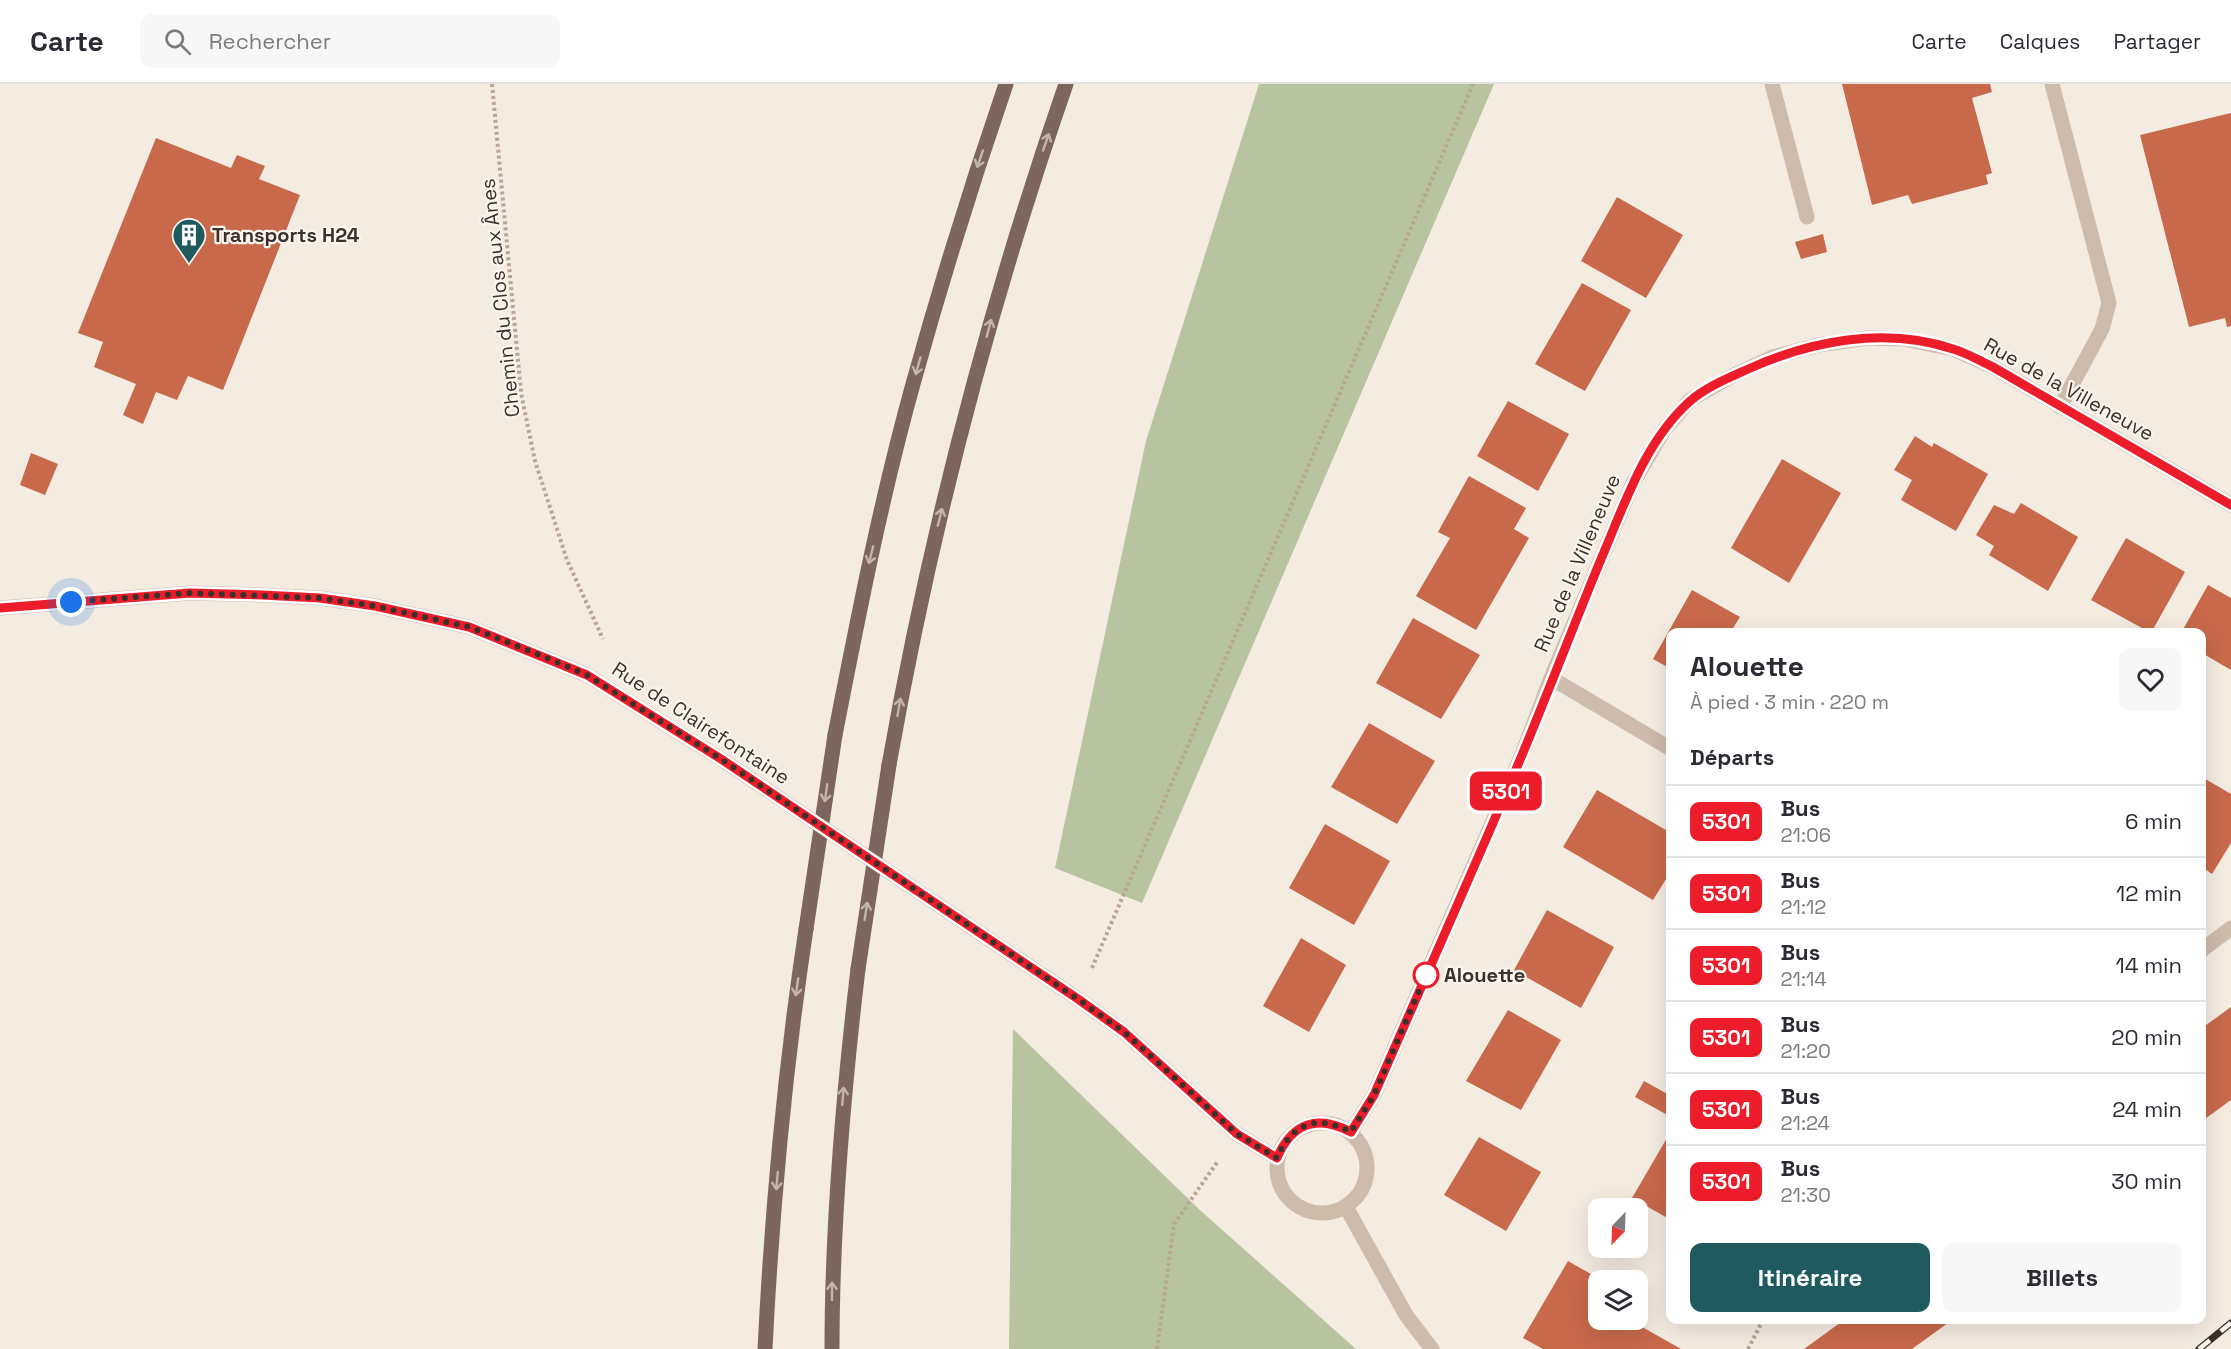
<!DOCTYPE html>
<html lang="fr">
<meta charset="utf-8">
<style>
body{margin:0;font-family:"Space Grotesk",sans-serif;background:#f7f7f7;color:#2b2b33;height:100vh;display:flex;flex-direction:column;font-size:22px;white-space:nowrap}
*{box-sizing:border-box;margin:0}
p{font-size:20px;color:#7c7c81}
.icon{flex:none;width:33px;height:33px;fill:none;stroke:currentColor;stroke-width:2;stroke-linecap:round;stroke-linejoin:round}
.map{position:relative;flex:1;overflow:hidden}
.drawer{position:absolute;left:1666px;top:544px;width:540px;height:696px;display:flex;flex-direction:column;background:#fff;border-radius:12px;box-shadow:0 6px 24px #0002}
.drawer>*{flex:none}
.badge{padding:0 12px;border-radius:9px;font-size:21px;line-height:39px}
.needle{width:39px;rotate:203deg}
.fabs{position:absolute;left:1588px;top:1114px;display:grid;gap:12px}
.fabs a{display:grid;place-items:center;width:60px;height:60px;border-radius:12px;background:#fff;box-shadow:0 6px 24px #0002;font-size:30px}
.you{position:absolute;width:30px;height:30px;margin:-15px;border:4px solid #fff;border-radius:50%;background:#1a73e8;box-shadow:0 0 0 9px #1a73e833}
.map>.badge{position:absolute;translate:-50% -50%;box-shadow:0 0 0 3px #fff}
h2{padding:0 24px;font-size:22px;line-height:54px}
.round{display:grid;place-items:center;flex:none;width:63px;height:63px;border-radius:12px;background:#f7f7f7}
.overview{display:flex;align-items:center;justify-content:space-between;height:102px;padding:0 24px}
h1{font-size:28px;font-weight:800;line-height:45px}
.button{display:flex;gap:12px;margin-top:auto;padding:12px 24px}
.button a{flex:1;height:69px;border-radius:12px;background:#1f5a5e;color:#fff;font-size:24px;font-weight:800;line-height:69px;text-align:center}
.button a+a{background:#f7f7f7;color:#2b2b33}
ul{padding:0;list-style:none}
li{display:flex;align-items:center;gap:18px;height:72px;padding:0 24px;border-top:2px solid #e1e1e2}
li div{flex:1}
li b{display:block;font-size:22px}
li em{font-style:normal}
li .badge{min-width:66px;font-weight:700;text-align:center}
header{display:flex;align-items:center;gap:36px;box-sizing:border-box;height:84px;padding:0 30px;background:#fff;border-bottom:2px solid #e1e1e2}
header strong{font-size:28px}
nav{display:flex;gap:33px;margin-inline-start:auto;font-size:21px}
.search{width:420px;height:54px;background:#f7f7f7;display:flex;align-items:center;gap:15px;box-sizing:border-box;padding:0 21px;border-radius:12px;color:#7c7c81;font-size:22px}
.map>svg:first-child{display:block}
.green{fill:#b8c4a0}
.building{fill:#c8694b}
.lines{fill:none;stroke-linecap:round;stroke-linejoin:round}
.path{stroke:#b9a596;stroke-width:4;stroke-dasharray:3 3;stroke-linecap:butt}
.lane{stroke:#cdbbac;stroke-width:15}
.street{stroke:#cdbbac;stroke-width:15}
.primary{stroke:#7d675c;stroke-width:15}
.rail-casing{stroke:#3b302b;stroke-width:7}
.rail{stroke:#fbf5ee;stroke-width:4.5;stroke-dasharray:14;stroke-linecap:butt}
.primary-bridge{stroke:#7d675c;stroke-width:15}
.oneway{stroke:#c2b5ac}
.line-casing{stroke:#fff;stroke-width:14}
.line{stroke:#ed1c2a;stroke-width:9}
.walk{stroke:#3b302b;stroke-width:6;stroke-dasharray:0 10.8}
.stop-dot{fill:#fff;stroke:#ed1c2a;stroke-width:3}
.labels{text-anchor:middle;stroke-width:4.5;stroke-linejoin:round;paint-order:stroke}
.poi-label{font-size:20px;font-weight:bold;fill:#3b302b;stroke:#fbf5ee;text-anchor:start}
.street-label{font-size:20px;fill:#3b302b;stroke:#fbf5ee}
.stop-label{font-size:20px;font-weight:bold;fill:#3b302b;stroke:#fbf5ee;text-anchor:start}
</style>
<header>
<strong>Carte</strong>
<div class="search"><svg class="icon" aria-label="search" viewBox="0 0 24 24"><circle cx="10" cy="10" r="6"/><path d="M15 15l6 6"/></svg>Rechercher</div>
<nav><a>Carte</a><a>Calques</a><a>Partager</a></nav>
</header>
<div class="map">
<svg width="2231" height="1265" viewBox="0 0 2231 1265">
<rect width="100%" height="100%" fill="#f4ebe1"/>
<!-- green -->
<path class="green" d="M1259,0H1494L1142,819L1055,784L1146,357Z
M1013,945L1201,1127L1356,1265H1009Z"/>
<!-- building -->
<path class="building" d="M1842,0H1990L1992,8L1972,14L1992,89L1986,91L1988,100L1912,120L1908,111L1872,121Z
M2231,29V242L2227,243L2225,234L2189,243L2140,51Z
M156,54L231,84L237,71L265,82L259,95L300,111L223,306L188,292L177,316L156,308L143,340L123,331L136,300L94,283L103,258L78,249Z
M1617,113L1683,151L1646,214L1581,177Z
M1823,150L1827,168L1801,175L1795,158Z
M1582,199L1631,226L1585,307L1535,280Z
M1508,317L1569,350L1538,407L1477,372Z
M1915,352L1932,363L1934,359L1988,390L1956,447L1901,416L1912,396L1894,386Z
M31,369L58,380L45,411L20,401Z
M1782,375L1841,409L1789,499L1731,464Z
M1469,392L1526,424L1514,445L1529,454L1476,546L1416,512L1450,454L1438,448Z
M2021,419L2078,453L2048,507L1989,471L1994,462L1976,451L1994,421L2014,430Z
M2126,454L2185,488L2151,549L2091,516Z
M2208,501L2231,514V586L2202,569V549H2181Z
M1692,506L1740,533L1730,549H1671V585L1653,575Z
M1413,534L1480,571L1441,635L1376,599Z
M1369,639L1435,677L1397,740L1331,703Z
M2202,693L2231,710V759L2212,790L2202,783Z
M1597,706L1671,749V787L1653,816L1563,763Z
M1325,740L1390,777L1354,841L1289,804Z
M1547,826L1614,863L1581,924L1514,886Z
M1301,854L1346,881L1309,948L1263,922Z
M2231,923V1016L2202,1037V944Z
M1508,926L1561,956L1521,1026L1466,997Z
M1644,997L1671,1012V1033L1635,1013Z
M1671,1047V1136L1632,1114Z
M1479,1053L1541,1088L1506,1147L1444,1111Z
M1568,1177L1603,1197H1599V1236H1630L1681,1265H1543L1523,1254Z
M1844,1236H1952L1912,1265H1804Z"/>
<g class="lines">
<!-- path -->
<path class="path" d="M492,0L521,309L535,377L567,476L603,555
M1092,884L1473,0
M1157,1265L1174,1140L1218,1077
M1748,1265L1763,1236"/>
<!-- lane -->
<path class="lane" d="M1772,0L1807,133
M2052,0L2109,219L2102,245L2060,323"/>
<!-- street -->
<path class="street" d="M0,524L190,509L262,511L320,514L375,522L469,543L587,591L721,675L1078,915L1124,948L1237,1050L1277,1074
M1551,594L1671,665
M2202,866L2231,844
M1277 1084a45 45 0 1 1 90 0a45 45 0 1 1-90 0Z
M1351,1048L1374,1011L1523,668L1551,594L1633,399L1664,346L1690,316L1732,292L1773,273L1818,261L1868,254L1904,255L1953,265L1993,283L2231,421
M1346,1123L1406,1231L1432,1265"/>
<!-- primary -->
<path class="primary" d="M835,651C858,533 881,415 913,300C941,199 972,99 1006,0
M889,681C930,449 989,222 1066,0
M765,1265C772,1124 785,984 806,845
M832,1265C832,1137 843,1012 858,885"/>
<defs>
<path id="rail" d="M2199,1265L2231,1239"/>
</defs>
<!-- rail casing -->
<use href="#rail" class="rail-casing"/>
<!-- rail -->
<use href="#rail" class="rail"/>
<!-- primary-bridge -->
<path class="primary-bridge" d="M806,845L835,651
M858,885L889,681"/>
</g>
<!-- one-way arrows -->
<defs><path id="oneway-shaft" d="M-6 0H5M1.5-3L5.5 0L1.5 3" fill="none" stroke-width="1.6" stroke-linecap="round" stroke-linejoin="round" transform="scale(1.5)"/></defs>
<g class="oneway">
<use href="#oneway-shaft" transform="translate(1046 58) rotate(-71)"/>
<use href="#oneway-shaft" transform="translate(980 75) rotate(109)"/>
<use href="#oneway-shaft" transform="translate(989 244) rotate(-75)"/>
<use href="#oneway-shaft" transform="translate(918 282) rotate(106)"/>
<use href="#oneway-shaft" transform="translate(940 433) rotate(-76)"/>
<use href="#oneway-shaft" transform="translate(871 471) rotate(104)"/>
<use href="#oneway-shaft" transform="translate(899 623) rotate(-80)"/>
<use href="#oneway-shaft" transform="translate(826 709) rotate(98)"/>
<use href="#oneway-shaft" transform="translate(866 827) rotate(-81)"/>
<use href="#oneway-shaft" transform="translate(797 903) rotate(98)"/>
<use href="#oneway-shaft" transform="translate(843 1012) rotate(-85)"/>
<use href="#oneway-shaft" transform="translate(777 1097) rotate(95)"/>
<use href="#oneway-shaft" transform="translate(832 1207) rotate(-90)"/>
</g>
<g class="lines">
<defs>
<path id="line" d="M0,524L190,509L262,511L320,514L375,522L469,543L587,591L721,675L1078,915L1124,948L1237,1050L1277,1074C1292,1039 1317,1030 1351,1048L1374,1011C1423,898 1474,785 1522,671C1550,604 1576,535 1604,468C1626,416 1646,357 1689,318C1704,304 1728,294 1746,286C1809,257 1885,242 1953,265C1967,269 1980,277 1993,283L2231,421"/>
</defs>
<!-- line casing -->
<use href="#line" class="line-casing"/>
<!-- line -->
<use href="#line" class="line"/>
<!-- walk -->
<path class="walk" d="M71,518L190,509L320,514L375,522L469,543L552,576L587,591L721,675L1078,915L1124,948L1237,1050L1277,1074C1292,1039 1317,1030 1351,1048L1374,1011L1426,891"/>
</g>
<!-- icons -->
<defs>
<symbol id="building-pin" viewBox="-11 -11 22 30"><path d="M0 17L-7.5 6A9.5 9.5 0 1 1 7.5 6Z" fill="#1f5a5e" stroke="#fbf5ee"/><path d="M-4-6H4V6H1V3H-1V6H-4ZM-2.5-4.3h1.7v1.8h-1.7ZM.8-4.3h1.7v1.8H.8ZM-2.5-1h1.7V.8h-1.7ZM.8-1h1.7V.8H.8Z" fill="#fff"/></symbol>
</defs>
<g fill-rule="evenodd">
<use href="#building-pin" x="170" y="132" width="38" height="52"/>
</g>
<!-- markers -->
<circle class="stop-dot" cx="1426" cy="891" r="12"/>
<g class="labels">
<!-- poi labels -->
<g class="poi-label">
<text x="212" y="158">Transports H24</text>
</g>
<!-- street labels -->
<g class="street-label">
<text transform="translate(500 214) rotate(-96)" y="7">Chemin du Clos aux Ânes</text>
<text transform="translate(2069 305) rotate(29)" y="7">Rue de la Villeneuve</text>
<text transform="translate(1577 479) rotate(-67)" y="7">Rue de la Villeneuve</text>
<text transform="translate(701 639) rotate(33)" y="7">Rue de Clairefontaine</text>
</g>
<!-- stop labels -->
<g class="stop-label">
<text x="1444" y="898">Alouette</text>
</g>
</g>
</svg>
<div class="fabs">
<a><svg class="needle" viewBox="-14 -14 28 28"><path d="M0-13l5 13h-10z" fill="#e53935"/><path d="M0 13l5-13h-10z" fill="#7c7c81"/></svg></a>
<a><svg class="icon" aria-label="layers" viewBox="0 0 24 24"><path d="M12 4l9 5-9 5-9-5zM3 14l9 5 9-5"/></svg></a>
</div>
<div class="you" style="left:71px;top:518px"></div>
<b class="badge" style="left:1506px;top:707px;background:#ed1c2a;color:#fff">5301</b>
<section class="drawer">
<div class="overview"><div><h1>Alouette</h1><p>À pied · 3 min · 220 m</p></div><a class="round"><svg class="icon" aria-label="heart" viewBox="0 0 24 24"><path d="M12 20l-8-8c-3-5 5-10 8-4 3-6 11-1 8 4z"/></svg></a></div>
<h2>Départs</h2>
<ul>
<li><span class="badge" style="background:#ed1c2a;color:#fff">5301</span><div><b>Bus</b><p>21:06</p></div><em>6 min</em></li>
<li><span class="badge" style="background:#ed1c2a;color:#fff">5301</span><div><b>Bus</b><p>21:12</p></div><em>12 min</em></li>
<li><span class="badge" style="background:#ed1c2a;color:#fff">5301</span><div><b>Bus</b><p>21:14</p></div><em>14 min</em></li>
<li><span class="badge" style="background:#ed1c2a;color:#fff">5301</span><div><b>Bus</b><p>21:20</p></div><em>20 min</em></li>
<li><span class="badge" style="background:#ed1c2a;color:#fff">5301</span><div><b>Bus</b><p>21:24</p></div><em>24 min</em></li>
<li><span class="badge" style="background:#ed1c2a;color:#fff">5301</span><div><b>Bus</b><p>21:30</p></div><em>30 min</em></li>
</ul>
<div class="button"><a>Itinéraire</a><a>Billets</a></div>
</section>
</div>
